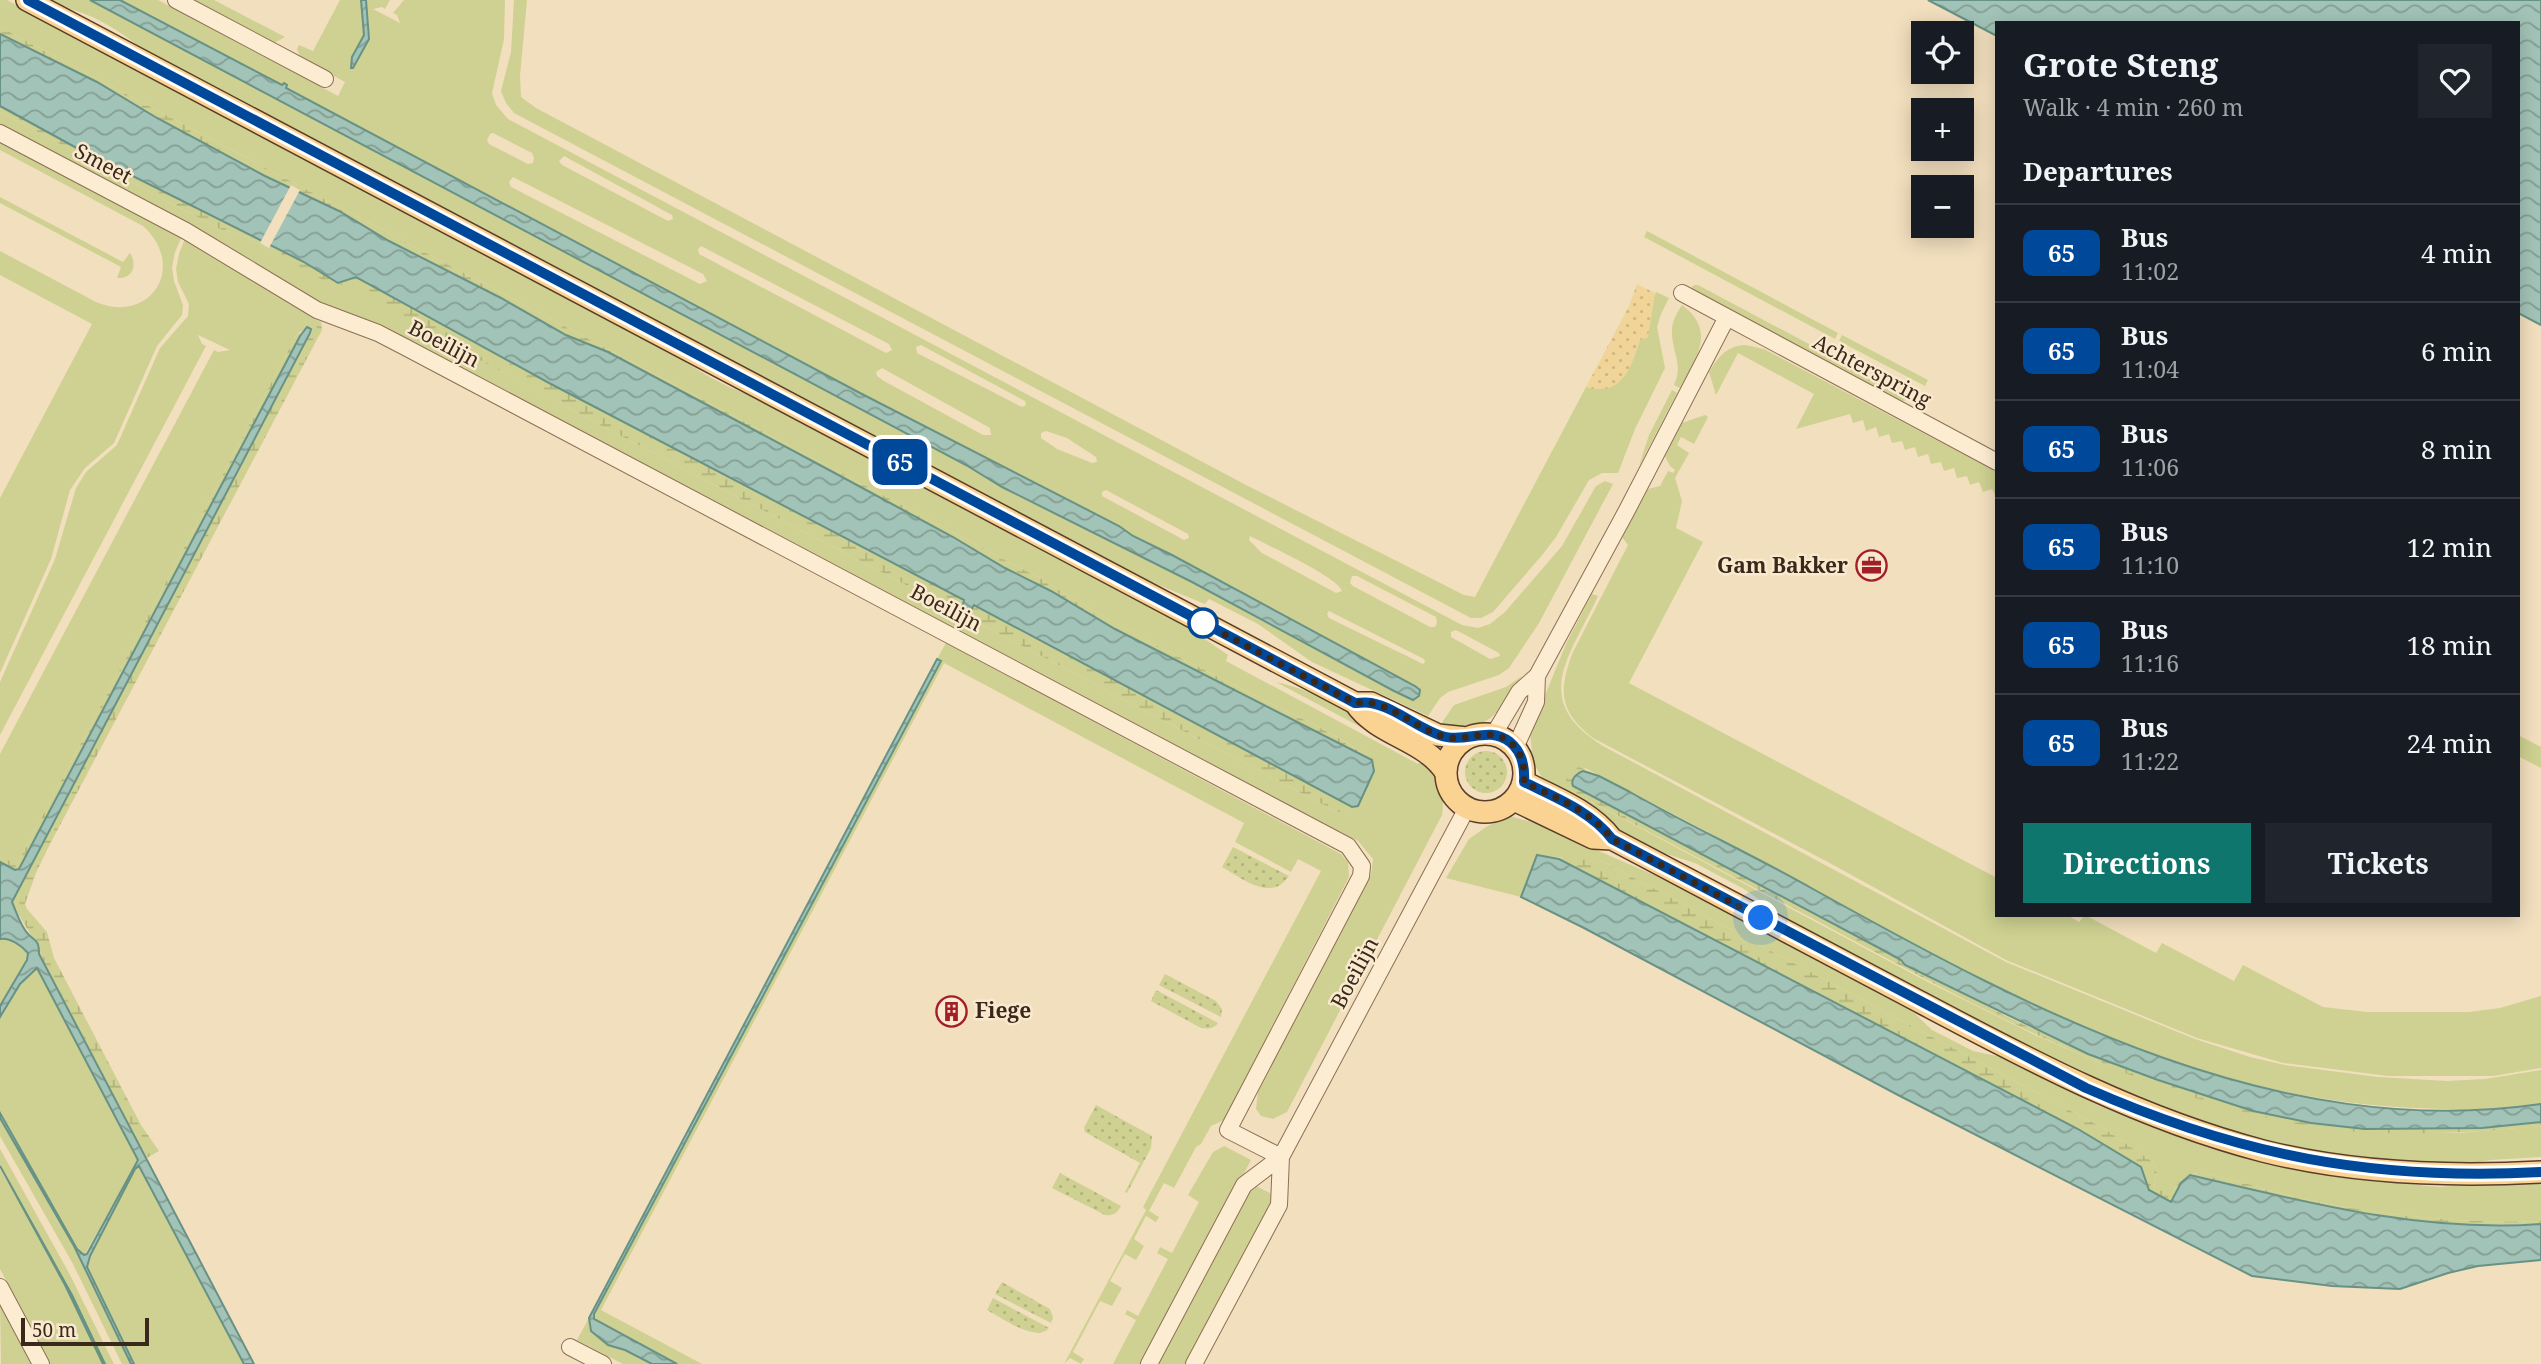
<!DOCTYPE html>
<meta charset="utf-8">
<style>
body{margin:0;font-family:"Noto Serif",serif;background:#20242c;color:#f1f3f6;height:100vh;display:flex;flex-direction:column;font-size:26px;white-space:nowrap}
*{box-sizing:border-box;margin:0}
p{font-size:23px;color:#9ea1a6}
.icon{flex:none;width:38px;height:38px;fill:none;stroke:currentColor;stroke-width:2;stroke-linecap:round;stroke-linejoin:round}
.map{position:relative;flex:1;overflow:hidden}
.side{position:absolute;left:1995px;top:21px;width:525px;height:896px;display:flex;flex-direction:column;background:#171b24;border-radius:0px;box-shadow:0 4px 18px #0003}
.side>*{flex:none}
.badge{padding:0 14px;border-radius:10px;font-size:24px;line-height:46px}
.controls{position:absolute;left:1911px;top:21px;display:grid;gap:14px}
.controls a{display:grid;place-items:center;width:63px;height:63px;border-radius:0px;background:#171b24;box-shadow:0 4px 18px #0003;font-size:35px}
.scale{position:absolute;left:21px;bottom:18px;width:128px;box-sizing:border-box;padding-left:7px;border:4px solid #3a281b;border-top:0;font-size:19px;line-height:24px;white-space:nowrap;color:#3a281b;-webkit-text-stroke:5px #f9eacf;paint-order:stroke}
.you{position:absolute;width:35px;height:35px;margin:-18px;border:5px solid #fff;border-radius:50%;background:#1a73e8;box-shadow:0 0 0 10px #1a73e833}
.map>.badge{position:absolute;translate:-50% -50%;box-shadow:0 0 0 4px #fff}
h2{padding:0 28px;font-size:26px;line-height:63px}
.round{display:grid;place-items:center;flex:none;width:74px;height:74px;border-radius:0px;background:#20242c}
.summary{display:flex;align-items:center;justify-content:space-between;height:119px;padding:0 28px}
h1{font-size:33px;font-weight:700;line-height:52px}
.cta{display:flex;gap:14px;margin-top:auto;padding:14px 28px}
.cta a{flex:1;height:80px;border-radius:0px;background:#0f766e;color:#fff;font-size:28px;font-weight:700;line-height:80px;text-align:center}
.cta a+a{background:#20242c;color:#f1f3f6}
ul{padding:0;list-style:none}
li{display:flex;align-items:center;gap:21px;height:98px;padding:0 28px;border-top:2px solid #363941}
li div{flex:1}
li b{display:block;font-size:26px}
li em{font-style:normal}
li .badge{min-width:77px;font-weight:700;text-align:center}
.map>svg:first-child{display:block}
.grass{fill:#ced191;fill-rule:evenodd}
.wetland{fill:url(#wetland-marsh)}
.sand{fill:url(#sand-dots)}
.garden{fill:url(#garden-dots)}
.water{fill:url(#water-waves);stroke:#689285;stroke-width:2}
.pier{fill:#f2dfbe}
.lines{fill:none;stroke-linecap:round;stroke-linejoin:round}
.minor-casing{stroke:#8d6f55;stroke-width:18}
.major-casing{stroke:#5a3d2a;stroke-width:24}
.minor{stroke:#fcedd2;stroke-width:16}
.major{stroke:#fad292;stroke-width:21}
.line-casing{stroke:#fff;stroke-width:16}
.line{stroke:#004899;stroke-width:10}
.walk{stroke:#3a281b;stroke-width:7;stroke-dasharray:0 12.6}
.stop-dot{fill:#fff;stroke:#004899;stroke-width:3.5}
.labels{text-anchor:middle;stroke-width:5;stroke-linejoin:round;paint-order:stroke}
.street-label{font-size:21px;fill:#3a281b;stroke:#f9eacf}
.poi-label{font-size:21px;font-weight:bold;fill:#3a281b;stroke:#f9eacf;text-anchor:end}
</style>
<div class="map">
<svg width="2541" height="1364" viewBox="0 0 2541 1364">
<defs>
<pattern id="wetland-marsh" width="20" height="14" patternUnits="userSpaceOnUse" patternTransform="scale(1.75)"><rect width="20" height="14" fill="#ced191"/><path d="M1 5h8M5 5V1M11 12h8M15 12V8" fill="none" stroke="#b2b37c"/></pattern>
<pattern id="sand-dots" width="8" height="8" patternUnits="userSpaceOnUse" patternTransform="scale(1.75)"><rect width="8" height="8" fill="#f1d498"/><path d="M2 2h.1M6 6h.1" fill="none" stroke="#cfb682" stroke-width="1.8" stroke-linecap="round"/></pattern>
<pattern id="garden-dots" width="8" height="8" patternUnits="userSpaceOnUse" patternTransform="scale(1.75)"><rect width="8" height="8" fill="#ced191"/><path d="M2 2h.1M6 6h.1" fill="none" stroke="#b2b37c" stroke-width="1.8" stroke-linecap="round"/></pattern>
<pattern id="water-waves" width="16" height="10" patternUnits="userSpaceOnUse" patternTransform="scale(1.75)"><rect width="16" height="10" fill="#a2c3b7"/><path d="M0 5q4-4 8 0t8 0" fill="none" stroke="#859e94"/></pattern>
</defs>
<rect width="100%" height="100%" fill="#f2dfbe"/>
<!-- grass -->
<path class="grass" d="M0,0H7L667,350C698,370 722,387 759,398L1179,621L1228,655L1226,661L1418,764L1423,757C1436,775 1446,791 1442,815L1287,1112L1273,1119L1261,1116L1256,1109L1258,1091L1371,875L1373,859L1358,841L925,613L321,304L191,226L0,125V112L220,229L246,237L328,282L330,278L600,425L961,614L959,619L962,621L964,616L967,617L1337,812L1358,806L1374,771L1372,760C1339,734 1301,719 1264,700C1191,663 1116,627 1047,582L0,27Z
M48,0H90L966,465L1002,487L1192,582L1412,699L1418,698L1420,693L1415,686L1172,555L1133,536L1119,526L860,393L286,88L287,84L283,83L282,85L120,0H158L338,96L345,82L300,57L297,49L299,45L313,51L340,0H361L364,35L352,57L369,35L366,0H390L385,9L382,7L373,9L400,23L397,15L393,13L404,0H505L504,39L492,93L496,105L508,119L1462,625L1478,628L1490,624L1505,612L1562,546L1596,486L1605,481L1613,484L1539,623L1509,668L1499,675L1448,692L1440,698L1428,716L1312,662L1258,624L1209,599L1205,604L1139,577L147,53C128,37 108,23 85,14C72,9 60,7 48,0ZM493,133L532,153L534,158L533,163L528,164L489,144L487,140L490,134ZM564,156L672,215L673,219L668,221L562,165L559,161ZM513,177L703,274L707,281L700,284L511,187L509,182ZM701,246L889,344L892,350L886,353L699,254L698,249ZM921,345L1025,401L1026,405L1022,407L917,353L916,347ZM882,368L990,428L991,435H983L884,381L877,376L876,372ZM1046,431L1067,438L1096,457L1097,462L1092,463L1057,449L1041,438V433ZM1106,490L1188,534L1189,538L1184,540L1102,496V492ZM1250,536C1267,545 1338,577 1342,591L1336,593L1262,553L1249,540ZM1352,576H1357L1436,617L1437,623L1435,627H1430L1353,586L1350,583ZM1329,611L1424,659L1425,662L1423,664L1329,618L1327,614ZM1456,630L1499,653L1500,656L1490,659L1451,637V632Z
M193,0H214L285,37L274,43Z
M514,0H527L520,76L521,97L536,108L1246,485L1464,595L1475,597L1586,387C1623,395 1630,369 1640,340L1648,337L1651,308L1656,292L1669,298L1661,314L1657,327L1665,368L1635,429L1618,473H1602L1589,480L1556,537L1543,554L1493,612L1481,618H1471L514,113L506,103L501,91L511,52Z
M0,138L183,234L175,252L172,267L174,281L183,305L182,315L157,346L114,443L85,468L70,490L51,559L0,673V498L92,324L0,275V251L96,302C150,325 188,267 143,226L0,150Z
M0,197L123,262L130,253C138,266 132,279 117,278L121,267L0,203Z
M1647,231L1838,333L1835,339L1644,237Z
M186,236L315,315L307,328L297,334L17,864L14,865L0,857V754L214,350L218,352L230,350L198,335L202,344L206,346L0,735V682L55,559L76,488L86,472L117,445L160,348L188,316L189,304L178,282L176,269L179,254Z
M1694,285H1698L1912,399L1902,401L1690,289Z
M1682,305C1717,331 1696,358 1680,388L1674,385C1684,364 1671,351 1672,330C1672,321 1677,313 1682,305Z
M1842,335L1928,380L1925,386L1839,341Z
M1745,345L1764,349L1997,472V498L1992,489L1983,492L1979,482L1970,485L1967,476L1957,478L1954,468L1944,471L1941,462L1931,464L1928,454L1918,457L1915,447L1905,450L1902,441L1892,443L1889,434L1879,437L1876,427L1866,431L1863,420L1853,423L1850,414L1796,429L1814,394L1738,353L1716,395L1709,372C1718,357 1727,346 1745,345Z
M1672,390L1677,393L1639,466L1649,435Z
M1705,415L1708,417L1694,444L1681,437L1677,445L1689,453L1675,478L1682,501L1676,528L1703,542L1629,683L1997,878V915H2067L2079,922L2085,915L2156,953L2162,943L2234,981L2243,965L2323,1007L2367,1012H2469L2500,1008L2541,996V1068L2493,1076H2388L2283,1063L2197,1038L2006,960L1826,861L1593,738C1559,711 1558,691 1573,652L1628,545L1622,537L1648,489L1660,486L1668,471L1673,473L1675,470L1670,466L1665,456L1682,423Z
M1592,594L1598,596C1570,657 1529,700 1603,746L2006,962L2195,1039L2250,1057L2285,1065L2378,1077L2447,1081L2485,1079L2541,1070V1104C2499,1110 2456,1110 2414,1108C2187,1098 2004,993 1809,887C1735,846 1660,807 1585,768L1571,791L1928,982L2035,1035L2100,1063L2151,1082L2197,1097L2315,1127L2365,1131L2458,1133L2541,1126V1157L2491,1160L2461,1165L2352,1157L2254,1138L2205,1124L2137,1100L2019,1043L1790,921L1744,889L1695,863L1651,849L1545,783L1533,762L1530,732L1566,644Z
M946,643L1341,854L1348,862L1349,877L1224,1120L1211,1126L1201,1144L1196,1147L1174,1188L1164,1183L1149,1211L1159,1217L1156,1222L1146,1216L1134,1239L1144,1246L1136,1260L1125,1254L1110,1281L1122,1288L1112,1306L1100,1301L1073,1352L1084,1359L1081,1364L1070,1358L1064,1364L1146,1210L1143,1207L1321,871L1298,859L1291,872L1235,842L1244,823L944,663L601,1310L702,1364H677L594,1319V1314L940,661L937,659Z
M1522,676C1494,716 1493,731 1439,727L1454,705L1506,687Z
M1276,682C1321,692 1367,719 1404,750Z
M2518,735L2541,747V768L2518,756Z
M1509,816L1532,822L1670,882L1907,1006L1932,1030L1973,1051L2001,1057L2097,1105L2157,1129L2220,1151L2276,1165L2347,1178L2439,1187L2541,1179V1221C2461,1224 2381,1215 2303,1199C2268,1191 2234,1178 2199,1173C2184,1174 2178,1183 2170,1196L2154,1188L2157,1171L2153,1162L2103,1128L1604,862L1537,855L1521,897L1446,878L1469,839L1486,827Z
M4,938L13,941L28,953L27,960L0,1006V939Z
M36,967L138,1160L84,1256L77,1249L0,1113V1017L20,984Z
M0,1118L74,1246L131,1364H122L73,1264L0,1136Z
M1224,1146L1251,1160L1143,1364H1113L1136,1320L1125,1314L1127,1310L1138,1316L1168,1259L1157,1253L1160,1247L1172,1253L1199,1202L1188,1195L1213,1152Z
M0,1149L69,1273L114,1364H105L72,1295L0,1166Z
M137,1166L141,1167L244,1364H134L87,1267L89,1256Z
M0,1169L48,1253L103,1364H50L0,1269Z
M1256,1186L1270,1193L1273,1200L1188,1364H1155L1250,1188Z
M0,1300L35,1364H1Z
M589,1318L591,1319L589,1327L616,1347L625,1350L652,1364H623L577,1340Z"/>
<!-- wetland -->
<path class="wetland" d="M0,27L1047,582C1116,627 1191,663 1264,700C1301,719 1338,734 1372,760L1115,629L1051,591L1005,568L953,537L831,471L608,352L566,335L501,298L390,241L339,211L265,176L157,118L97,82L0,34Z
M0,106L73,146L304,262L330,278L328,283L246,237L220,229L0,112Z
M356,277L549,383L965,600L961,614L600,425L338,283Z
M313,318L321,322L322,330L49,846L36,873L25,904L27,909L47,932L54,958L141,1125L159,1151L147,1158L39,953L40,951L12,903L311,329L307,327Z
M302,333L19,869L15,870L0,862V857L17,864L297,334Z
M973,605L1352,807L1343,812H1337L967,617Z
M1579,767L1599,776L1583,771L1573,786L2012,1019L2088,1054L2158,1080L2253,1111L2311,1123L2354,1128H2482L2541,1122V1126C2468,1133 2387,1138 2314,1127C2152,1100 1999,1019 1856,942C1761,891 1666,841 1571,791L1566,784C1566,775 1570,769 1579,767Z
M1564,857L1604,862L2103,1128L2153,1162L2157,1171L2154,1187L2170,1195L2183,1177L2199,1173C2234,1178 2268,1191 2303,1199C2381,1215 2461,1224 2541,1221V1224L2470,1225L2405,1219L2181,1183L2171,1202L2149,1190L2078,1129L1559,859Z"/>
<!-- sand -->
<path class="sand" d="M1637,284L1655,293L1648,337L1640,340C1630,368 1623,397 1586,387L1629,306Z"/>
<!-- garden -->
<path class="garden" d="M1465 772a21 21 0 1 1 42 0a21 21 0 1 1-42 0Z
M1233,847L1289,876C1271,903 1242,878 1222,867Z
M1165,974L1216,1001L1222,1009L1221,1017L1159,985Z
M1156,990L1218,1023C1214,1029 1208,1029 1201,1028L1151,1001Z
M1096,1105L1152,1136L1151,1148L1127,1193L1125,1192L1140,1163L1085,1132L1084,1128Z
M1060,1173L1121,1206C1117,1213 1114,1216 1105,1215L1052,1188Z
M1002,1282L1050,1309L1053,1317L1051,1323L995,1294Z
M993,1298L1049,1328C1036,1343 1002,1318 987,1310Z"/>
<!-- water -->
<path class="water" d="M90,0H120L282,85L284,83L287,85L286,88L860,393L1119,526L1133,536L1172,555L1415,686L1420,690L1419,696L1413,700L1394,691L1192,582L1002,487L966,465Z
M361,0H366L369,39L353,68H351L352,57L364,35Z
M1928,0H2541V325L2518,313V23H1997V36Z
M0,34L97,82L157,118L265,176L339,211L389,241L501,298L566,335L608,352L831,471L953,537L1005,568L1051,591L1115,629L1372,760L1374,771L1358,806L1352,807L974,605L967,617L964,616L962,620L960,618L964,600L549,383L356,277L338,283L304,262L73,146L0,106Z
M307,327L311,329L310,333L12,902C16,911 21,928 29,935C36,942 39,940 39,954L254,1364H244L139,1166L135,1169L90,1256L87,1267L134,1364H131L74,1246L0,1118V1113L77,1249L84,1255L87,1254L138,1160L37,968L20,984L0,1017V1006L27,960L28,953C22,946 10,937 0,939V862L15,870L19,869L300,336Z
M937,659L941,661L594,1314V1319L677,1364H652L625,1350L608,1345L591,1331L589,1318Z
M1583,771L1599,776L1630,792C1690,826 1753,855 1813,889C2036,1013 2277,1142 2541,1104V1122L2482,1128L2365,1129L2311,1123L2253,1111L2158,1080L2088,1054L1905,965L1901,960L1881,949L1573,786C1570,779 1577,773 1583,771Z
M1537,855L1559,859L2078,1129L2141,1167L2149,1190L2171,1202L2181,1183L2190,1175C2305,1202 2422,1233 2541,1224V1260L2478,1266L2448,1273L2400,1289L2332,1286L2252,1276L1898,1095L1584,928L1521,897Z
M0,1166L72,1295L105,1364H103L65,1285Z"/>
<!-- pier -->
<path class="pier" d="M291,185L300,190L269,248L260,243Z"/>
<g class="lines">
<defs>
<path id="minor" d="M176,0L325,79
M0,133L186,231L317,310L378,333L405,347L1348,846L1362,866L1361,876L1228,1130L1281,1157
M1682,293L1997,462
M1494,734L1519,692L1537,676L1626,512L1727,317
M1515,748L1536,702L1537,676
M0,1287L41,1364
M570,1347L603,1364
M1149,1364L1244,1185L1281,1157L1467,808
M1194,1364L1279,1205L1281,1157"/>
<path id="major" d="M27,0L1355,703C1377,736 1425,739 1446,773
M1355,703H1371L1438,735L1467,738
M1446 773a39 39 0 1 1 78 0a39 39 0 1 1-78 0Z
M1524,782C1554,797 1591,811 1612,839C1714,893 1817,947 1920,1002C2031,1061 2140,1119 2263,1151C2354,1174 2448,1177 2541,1172
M1514,800L1593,838L1612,839"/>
</defs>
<!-- minor casing -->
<use href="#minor" class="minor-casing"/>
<!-- major casing -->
<use href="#major" class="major-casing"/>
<!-- minor -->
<use href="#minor" class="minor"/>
<!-- major -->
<use href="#major" class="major"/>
</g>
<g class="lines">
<defs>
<path id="line" d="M28,0L1355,703C1360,703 1366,702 1371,703C1398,708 1420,731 1446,737C1469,742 1489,726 1510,742C1522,752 1525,767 1524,782C1554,797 1591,811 1612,839L2086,1088C2240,1156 2373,1181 2541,1172"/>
</defs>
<!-- line casing -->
<use href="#line" class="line-casing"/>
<!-- line -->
<use href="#line" class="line"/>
<!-- walk -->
<path class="walk" d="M1203,623L1355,703C1360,703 1366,702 1371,703C1398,708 1420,731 1446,737C1469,742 1489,726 1510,742C1522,752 1525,767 1524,782C1554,797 1591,811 1612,839L1761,918"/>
</g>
<!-- icons -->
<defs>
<symbol id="office-ring" viewBox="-11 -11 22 22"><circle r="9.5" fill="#f9eacf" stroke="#a21f28" stroke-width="1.5"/><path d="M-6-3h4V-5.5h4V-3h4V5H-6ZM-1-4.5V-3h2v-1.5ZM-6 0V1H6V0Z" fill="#a21f28"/></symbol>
<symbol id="building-ring" viewBox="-11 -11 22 22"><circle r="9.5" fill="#f9eacf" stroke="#a21f28" stroke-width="1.5"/><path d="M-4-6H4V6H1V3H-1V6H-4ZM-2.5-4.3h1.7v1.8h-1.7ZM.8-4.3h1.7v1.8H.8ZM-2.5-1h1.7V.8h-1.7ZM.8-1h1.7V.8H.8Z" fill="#a21f28"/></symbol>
</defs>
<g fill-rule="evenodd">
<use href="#office-ring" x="1854" y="548" width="35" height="35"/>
<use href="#building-ring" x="934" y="994" width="35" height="35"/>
</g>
<!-- markers -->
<circle class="stop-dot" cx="1203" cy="623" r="14"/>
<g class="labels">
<!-- street labels -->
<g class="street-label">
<text transform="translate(103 164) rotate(28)" y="7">Smeet</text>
<text transform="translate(444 344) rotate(28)" y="7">Boeilijn</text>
<text transform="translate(1872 371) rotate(28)" y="7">Achterspring</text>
<text transform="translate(946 608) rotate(28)" y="7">Boeilijn</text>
<text transform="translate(1355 973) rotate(-62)" y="7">Boeilijn</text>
</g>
<!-- poi labels -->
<g class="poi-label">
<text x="1848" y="573">Gam Bakker</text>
<text x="975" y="1018" text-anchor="start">Fiege</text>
</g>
</g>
</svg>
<div class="controls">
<a><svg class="icon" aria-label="locate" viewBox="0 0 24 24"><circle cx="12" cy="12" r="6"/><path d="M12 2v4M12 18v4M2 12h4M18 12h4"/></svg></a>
<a>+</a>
<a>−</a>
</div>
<div class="scale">50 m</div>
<div class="you" style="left:1761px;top:918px"></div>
<b class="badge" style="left:900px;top:462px;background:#004899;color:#fff">65</b>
<section class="side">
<div class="summary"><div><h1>Grote Steng</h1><p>Walk · 4 min · 260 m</p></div><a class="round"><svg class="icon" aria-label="heart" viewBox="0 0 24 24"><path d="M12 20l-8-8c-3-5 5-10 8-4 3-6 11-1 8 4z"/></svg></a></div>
<h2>Departures</h2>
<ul>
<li><span class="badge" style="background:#004899;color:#fff">65</span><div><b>Bus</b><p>11:02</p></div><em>4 min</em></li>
<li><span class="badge" style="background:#004899;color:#fff">65</span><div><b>Bus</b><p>11:04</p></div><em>6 min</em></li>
<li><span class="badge" style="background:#004899;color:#fff">65</span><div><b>Bus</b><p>11:06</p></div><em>8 min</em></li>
<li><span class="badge" style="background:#004899;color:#fff">65</span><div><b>Bus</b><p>11:10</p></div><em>12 min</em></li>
<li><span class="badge" style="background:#004899;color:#fff">65</span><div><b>Bus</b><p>11:16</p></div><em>18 min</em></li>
<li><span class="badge" style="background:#004899;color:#fff">65</span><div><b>Bus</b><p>11:22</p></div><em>24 min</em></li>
</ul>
<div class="cta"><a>Directions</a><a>Tickets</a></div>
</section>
</div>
